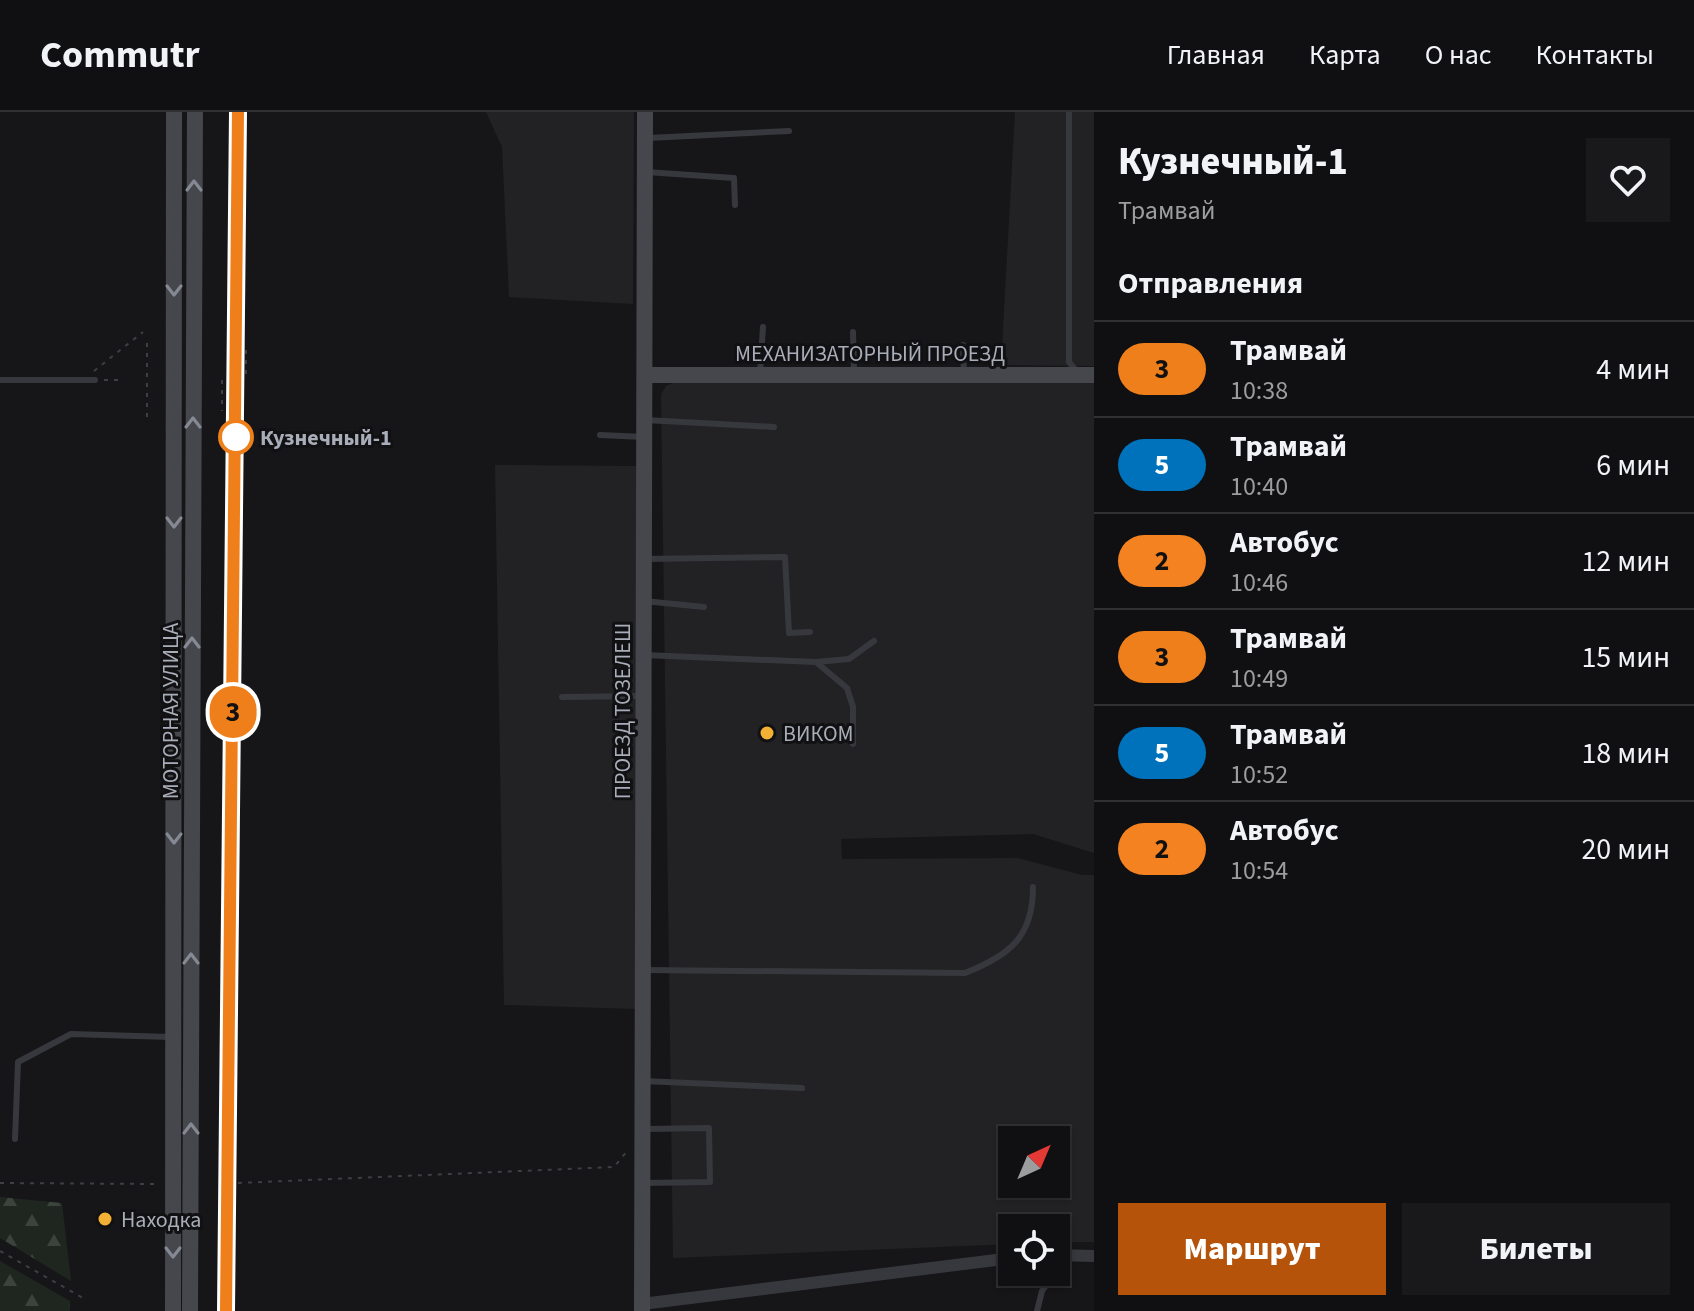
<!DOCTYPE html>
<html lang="ru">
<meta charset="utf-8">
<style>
body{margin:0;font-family:"Source Sans 3",sans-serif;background:#19191b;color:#f1f3f6;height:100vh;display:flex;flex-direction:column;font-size:30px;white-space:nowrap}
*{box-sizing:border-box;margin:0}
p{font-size:26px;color:#9c9d9f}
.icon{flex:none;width:44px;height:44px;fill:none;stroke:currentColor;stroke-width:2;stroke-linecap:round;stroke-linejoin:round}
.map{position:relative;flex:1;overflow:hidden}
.details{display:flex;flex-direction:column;background:#101012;width:600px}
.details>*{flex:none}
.badge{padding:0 16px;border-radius:26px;font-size:28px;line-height:52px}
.needle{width:52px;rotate:44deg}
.fabs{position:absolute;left:998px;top:1014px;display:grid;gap:16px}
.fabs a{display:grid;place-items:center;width:72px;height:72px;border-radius:0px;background:#101012;box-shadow:0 2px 6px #0004,0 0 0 2px #303032;font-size:40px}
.map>.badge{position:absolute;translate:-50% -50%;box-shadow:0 0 0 4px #fff}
h2{padding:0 24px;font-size:30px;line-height:72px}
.round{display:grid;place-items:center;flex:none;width:84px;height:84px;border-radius:0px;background:#19191b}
.overview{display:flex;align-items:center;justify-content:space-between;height:136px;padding:0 24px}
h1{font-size:38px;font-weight:800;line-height:60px}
.cta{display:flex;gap:16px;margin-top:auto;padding:16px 24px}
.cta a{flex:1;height:92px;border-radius:0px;background:#b45309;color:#fff;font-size:32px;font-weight:800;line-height:92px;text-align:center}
.cta a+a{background:#19191b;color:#f1f3f6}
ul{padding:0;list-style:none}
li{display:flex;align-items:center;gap:24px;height:96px;padding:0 24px;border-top:2px solid #303032}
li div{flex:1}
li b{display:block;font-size:30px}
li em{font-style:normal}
li .badge{min-width:88px;font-weight:700;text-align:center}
header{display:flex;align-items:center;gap:48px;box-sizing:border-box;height:112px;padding:0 40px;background:#101012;border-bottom:2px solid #303032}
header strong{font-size:38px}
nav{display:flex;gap:44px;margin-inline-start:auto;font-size:28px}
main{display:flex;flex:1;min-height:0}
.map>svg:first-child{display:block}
.built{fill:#222225;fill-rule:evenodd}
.forest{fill:url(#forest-firs)}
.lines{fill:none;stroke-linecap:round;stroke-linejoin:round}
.path{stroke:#3d3f44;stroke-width:2;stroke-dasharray:4 6;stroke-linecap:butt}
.lane{stroke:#37383d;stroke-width:6}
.street{stroke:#37383d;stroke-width:12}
.secondary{stroke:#45474d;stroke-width:16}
.tram{stroke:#4a4c52;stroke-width:2}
.oneway{stroke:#858993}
.line-casing{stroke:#fff;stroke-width:18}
.line{stroke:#ef7f1b;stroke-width:12}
.stop-dot{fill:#fff;stroke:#ef7f1b;stroke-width:4}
.poi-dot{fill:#f2b134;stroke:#111113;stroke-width:3}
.labels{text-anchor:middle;stroke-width:6;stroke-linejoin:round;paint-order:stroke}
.street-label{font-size:22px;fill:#a8adb8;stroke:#111113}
.stop-label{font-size:22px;font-weight:bold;fill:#a8adb8;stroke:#111113;text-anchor:start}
.poi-label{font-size:22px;fill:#a8adb8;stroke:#111113;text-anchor:start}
</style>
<header>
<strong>Commutr</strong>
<nav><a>Главная</a><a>Карта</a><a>О нас</a><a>Контакты</a></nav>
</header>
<main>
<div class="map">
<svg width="1094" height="1199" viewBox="0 0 1094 1199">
<defs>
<pattern id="forest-firs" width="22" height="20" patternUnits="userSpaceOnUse" patternTransform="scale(2)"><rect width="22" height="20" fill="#1e261f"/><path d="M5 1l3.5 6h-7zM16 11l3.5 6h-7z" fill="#3c433d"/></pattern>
</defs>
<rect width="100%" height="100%" fill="#161618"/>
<!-- built -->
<path class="built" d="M486,0H634L633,192L509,185L502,35Z
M1015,0H1094V254L1001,253Z
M675,270H1094V741L1033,722L841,727L842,747L1018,746L1082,763H1094V1130H1056V1116H1012V1132L673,1146L661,282L666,274ZM1012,1028H1056V1072H1012Z
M495,353L636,354V897L504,893Z"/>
<!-- forest -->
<path class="forest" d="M0,1085L62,1091L71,1169L0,1126Z
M0,1149L70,1189V1199H0Z"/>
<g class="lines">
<!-- path -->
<path class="path" d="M246,238V268
M94,259L143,220
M104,268H123
M222,268V299
M147,305V231
M0,1071L159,1072
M219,1071H230
M238,1071L614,1055L628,1038
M0,1139L83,1186"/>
<!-- lane -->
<path class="lane" d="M1069,0V250L1078,261
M648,26L789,19
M646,60L734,66L735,93
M853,220L854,260
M963,233L964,262
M760,260L763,215
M0,268H95
M646,308L774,315
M600,323L644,325
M644,447L785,445L789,521L810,520
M644,489L704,495
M644,543L816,550L847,576L853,595V632
M816,550L849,547L874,529
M562,585L643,584
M643,858L965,861C1010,843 1033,825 1033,775
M643,969L802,976
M15,1027L18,950L71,922L170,925
M643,1071L710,1070L709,1016L646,1017
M1037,1199L1042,1179L1056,1160"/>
<!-- street -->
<path class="street" d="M1056,1143L1094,1144
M642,1192L1012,1146"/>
<!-- secondary -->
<path class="secondary" d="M645,263H1094
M173,1199L174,0
M190,1199L195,0
M642,1199L645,0"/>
<!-- tram -->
<path class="tram" d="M226,1199L238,0"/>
</g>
<!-- one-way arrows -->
<defs><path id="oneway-chevron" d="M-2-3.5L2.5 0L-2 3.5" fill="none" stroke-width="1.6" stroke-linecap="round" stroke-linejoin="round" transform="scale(2)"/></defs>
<g class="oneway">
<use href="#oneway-chevron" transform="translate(194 74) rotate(-90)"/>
<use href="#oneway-chevron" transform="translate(174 178) rotate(90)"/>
<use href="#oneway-chevron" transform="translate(193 311) rotate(-90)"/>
<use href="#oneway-chevron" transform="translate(174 410) rotate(90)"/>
<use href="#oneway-chevron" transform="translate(192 531) rotate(-90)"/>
<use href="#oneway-chevron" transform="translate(174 726) rotate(90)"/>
<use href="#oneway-chevron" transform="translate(191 847) rotate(-90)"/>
<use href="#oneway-chevron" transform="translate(191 1017) rotate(-90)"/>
<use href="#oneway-chevron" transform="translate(173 1140) rotate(90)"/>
</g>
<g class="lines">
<defs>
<path id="line" d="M226,1199L238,0"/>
</defs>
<!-- line casing -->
<use href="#line" class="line-casing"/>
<!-- line -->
<use href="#line" class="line"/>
</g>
<!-- markers -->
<circle class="stop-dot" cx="236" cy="325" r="16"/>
<g class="poi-dot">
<circle cx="767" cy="621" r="8"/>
<circle cx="105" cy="1107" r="8"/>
</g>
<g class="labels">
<!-- street labels -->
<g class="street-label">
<text x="870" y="249">МЕХАНИЗАТОРНЫЙ ПРОЕЗД</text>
<text transform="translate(170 599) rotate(-90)" y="8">МОТОРНАЯ УЛИЦА</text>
<text transform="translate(622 599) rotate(-90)" y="8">ПРОЕЗД ТОЗЕЛЕШ</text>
</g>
<!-- stop labels -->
<g class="stop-label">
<text x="260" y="333">Кузнечный-1</text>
</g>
<!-- poi labels -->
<g class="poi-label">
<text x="783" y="629">ВИКОМ</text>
<text x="121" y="1115">Находка</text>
</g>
</g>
</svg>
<div class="fabs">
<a><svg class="needle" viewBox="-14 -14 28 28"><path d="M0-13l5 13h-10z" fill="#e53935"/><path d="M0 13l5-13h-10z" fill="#9c9d9f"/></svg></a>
<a><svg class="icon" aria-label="locate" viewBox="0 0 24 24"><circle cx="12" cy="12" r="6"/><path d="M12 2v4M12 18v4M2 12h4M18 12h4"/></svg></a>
</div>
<b class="badge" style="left:233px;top:600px;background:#ef7f1b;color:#111">3</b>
</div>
<section class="details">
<div class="overview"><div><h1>Кузнечный-1</h1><p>Трамвай</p></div><a class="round"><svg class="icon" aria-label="heart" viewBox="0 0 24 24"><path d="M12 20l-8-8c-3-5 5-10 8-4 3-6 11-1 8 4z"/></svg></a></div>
<h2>Отправления</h2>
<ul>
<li><span class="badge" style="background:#ef7f1b;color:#111">3</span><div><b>Трамвай</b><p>10:38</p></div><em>4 мин</em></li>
<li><span class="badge" style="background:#0072bc;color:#fff">5</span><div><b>Трамвай</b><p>10:40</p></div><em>6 мин</em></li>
<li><span class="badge" style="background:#f58220;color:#111">2</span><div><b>Автобус</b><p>10:46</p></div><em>12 мин</em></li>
<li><span class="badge" style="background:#ef7f1b;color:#111">3</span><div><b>Трамвай</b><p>10:49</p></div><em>15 мин</em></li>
<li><span class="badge" style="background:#0072bc;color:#fff">5</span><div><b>Трамвай</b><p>10:52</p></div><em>18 мин</em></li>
<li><span class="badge" style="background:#f58220;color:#111">2</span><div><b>Автобус</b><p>10:54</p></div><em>20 мин</em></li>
</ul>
<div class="cta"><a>Маршрут</a><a>Билеты</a></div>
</section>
</main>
